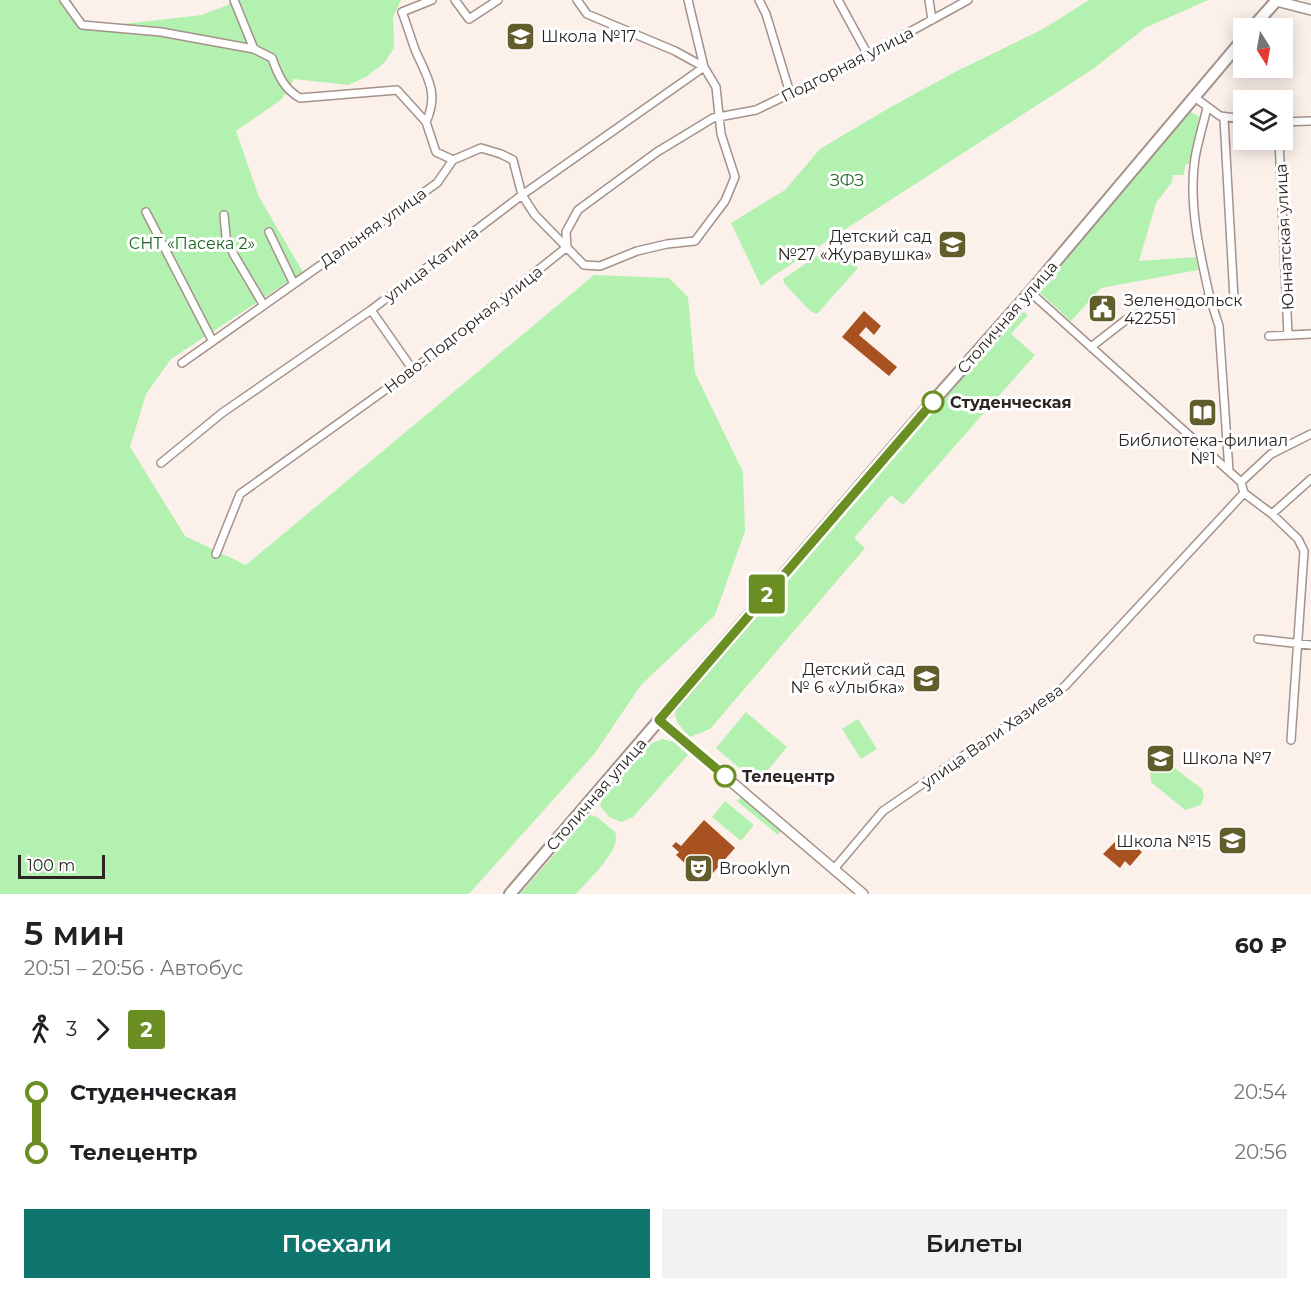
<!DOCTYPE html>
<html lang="ru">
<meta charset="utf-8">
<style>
body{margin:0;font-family:Montserrat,sans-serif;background:#f2f2f2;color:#202124;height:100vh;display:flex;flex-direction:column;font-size:22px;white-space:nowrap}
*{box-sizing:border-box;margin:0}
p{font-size:20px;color:#757577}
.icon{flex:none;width:33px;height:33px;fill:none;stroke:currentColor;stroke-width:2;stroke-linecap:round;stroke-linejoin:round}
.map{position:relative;height:894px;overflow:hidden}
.panel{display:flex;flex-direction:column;background:#fff;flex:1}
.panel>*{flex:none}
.badge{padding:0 12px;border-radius:4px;font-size:21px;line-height:39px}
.needle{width:39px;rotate:169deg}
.buttons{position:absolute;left:1233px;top:18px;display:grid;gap:12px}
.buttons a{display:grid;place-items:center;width:60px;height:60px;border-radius:0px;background:#fff;box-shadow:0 3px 15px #0003;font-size:30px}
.scale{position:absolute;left:18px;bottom:15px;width:87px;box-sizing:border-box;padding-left:6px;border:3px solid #2c2521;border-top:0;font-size:16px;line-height:21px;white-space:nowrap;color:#2c2521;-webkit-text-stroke:4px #fff;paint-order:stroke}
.map>.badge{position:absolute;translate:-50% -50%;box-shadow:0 0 0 3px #fff}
.legs{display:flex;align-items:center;gap:9px;height:66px;padding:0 24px;font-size:20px}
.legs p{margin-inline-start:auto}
.head{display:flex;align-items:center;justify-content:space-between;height:102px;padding:0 24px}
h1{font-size:33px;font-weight:600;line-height:45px}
.button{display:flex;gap:12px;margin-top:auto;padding:12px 24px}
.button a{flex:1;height:69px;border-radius:0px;background:#0f766e;color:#fff;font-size:24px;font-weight:600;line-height:69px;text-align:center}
.button a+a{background:#f2f2f2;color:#202124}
ul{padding:0 24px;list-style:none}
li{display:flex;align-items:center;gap:21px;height:60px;font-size:22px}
li i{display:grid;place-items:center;width:9px;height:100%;margin:0 8px;background:currentColor}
li i::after{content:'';width:15px;height:15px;margin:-8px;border:4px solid;border-radius:50%;background:#fff}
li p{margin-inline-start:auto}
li:first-child i{background:linear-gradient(#0000 50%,currentColor 0)}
li:last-child i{background:linear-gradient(currentColor 50%,#0000 0)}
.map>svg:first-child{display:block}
.green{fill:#b2f1b0}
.building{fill:#a95221}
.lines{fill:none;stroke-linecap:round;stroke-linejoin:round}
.street-casing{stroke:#a5928a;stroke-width:10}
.secondary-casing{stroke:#a5928a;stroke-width:12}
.primary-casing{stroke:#a5928a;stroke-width:14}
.street{stroke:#fff;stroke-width:7}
.secondary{stroke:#fff;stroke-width:9}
.primary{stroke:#fff;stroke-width:10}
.line-1-casing{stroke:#fff;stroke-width:14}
.line-1{stroke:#6b8e23;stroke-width:9}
.stop-1-dot{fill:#fff;stroke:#6b8e23;stroke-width:3}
.labels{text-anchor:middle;stroke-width:6;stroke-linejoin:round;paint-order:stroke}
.poi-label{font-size:16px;fill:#2c2521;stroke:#fff;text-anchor:start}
.street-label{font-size:16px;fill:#2c2521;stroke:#fff}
.park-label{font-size:16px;fill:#1a651d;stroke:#fff}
.stop-label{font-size:16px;font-weight:bold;fill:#2c2521;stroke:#fff;text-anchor:start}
</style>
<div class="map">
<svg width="1311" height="894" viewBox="0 0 1311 894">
<rect width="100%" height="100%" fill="#fcf0ea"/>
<!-- green -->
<path class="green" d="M0,0H71L88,28L202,15L240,0H401L393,17L394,48L384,63L366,77L348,85L294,79L282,99L236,131L259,197L303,272L171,359L146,394L130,447L185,536L246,565L594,275L669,278L688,297L695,373L743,472L745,531L715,615L641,685L595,753L469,894H0Z
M1089,0H1208L1145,28L1093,69L773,276L761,286L731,223L785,190L820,149L889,108L955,72L1043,29Z
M1190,112L1199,116L1191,163L1185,165L1184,175H1173L1172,182L1156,203L1139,261L1196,257L1198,270L1101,288L1071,321L1039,292Z
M836,243L858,268L817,314L810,311L784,283L783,279Z
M1022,310L1028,315L1011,334L1035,355L903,505L891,495L854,538L865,548L710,729L690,737C682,728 671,720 677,708Z
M746,712L787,747L757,783L716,748Z
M858,719L877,749L861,759L842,729Z
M662,739L674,742L688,755L633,817L621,822L609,817L600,806L601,799L650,744Z
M1164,760L1202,789L1204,797L1201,805L1185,810L1151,782L1150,769L1156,762Z
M742,796L782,830L778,835L737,801Z
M725,801L754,825L741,841L712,817Z
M589,815L597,817L615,832C623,849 587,881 576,894H520Z"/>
<!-- building -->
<path class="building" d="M864,311L881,326L874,335L866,327L859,335L897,367L889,376L842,337Z
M704,820L735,848L712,874L710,872L703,880L676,855L679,852L672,846L676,842L681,846Z
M1122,835L1142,852L1130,866L1125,861L1120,868L1103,854Z"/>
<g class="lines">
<defs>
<path id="street" d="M64,0L82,25L161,32L254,49
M234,0L254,49L272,58C278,75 284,89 300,98L397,90L426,122C439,94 428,78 416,52C411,39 407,25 402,12L432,0
M455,0L469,19L498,0
M759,0L766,14L790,93
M838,0L868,55
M929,0L932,20
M1193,96L1220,116L1244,119
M1224,118L1234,299
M426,122L436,152L453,160
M1282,122L1311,121
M1279,140L1288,335
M146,212L212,340
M224,215L226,237L234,255L263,304
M269,232L293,282
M567,247L566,232L578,210L657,152L713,118L756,110L853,63L968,0
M1030,292L1241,482L1244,493L1272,514L1298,539L1304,551L1291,740
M1210,298L1219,326L1229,471
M371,310L413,370
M1269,336L1311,334
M1091,347L1127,319L1142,312L1210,298C1200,254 1188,204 1195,158C1198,141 1203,125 1207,108
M182,363L437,183L453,160L481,148L501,154L513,160L522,195L535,215L584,265L600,266L637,251L667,244L695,241L725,201L735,177L721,134L716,87L704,67L688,0
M161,463L222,413L371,310L522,195L704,67L675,51L587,14L577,0
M1241,482L1271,454L1311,434
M1272,514L1311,479
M216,554L240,494L413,370L567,247
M1258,639L1311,645
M834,869L883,811L1065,686L1244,493"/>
<path id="secondary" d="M1276,1L1311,10
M659,720L863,894"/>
<path id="primary" d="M1252,28L1277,0
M510,894L913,424L1030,292L1244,38"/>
</defs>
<!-- street casing -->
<use href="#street" class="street-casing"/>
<!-- secondary casing -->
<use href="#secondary" class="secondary-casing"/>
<!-- primary casing -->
<use href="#primary" class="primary-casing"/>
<!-- street -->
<use href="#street" class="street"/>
<!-- secondary -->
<use href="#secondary" class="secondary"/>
<!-- primary -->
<use href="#primary" class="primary"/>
</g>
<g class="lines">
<defs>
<path id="line-1" d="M725,776L659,720L933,402"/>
</defs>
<!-- line-1 casing -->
<use href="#line-1" class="line-1-casing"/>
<!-- line-1 -->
<use href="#line-1" class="line-1"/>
</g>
<!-- icons -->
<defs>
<symbol id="school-square" viewBox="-11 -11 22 22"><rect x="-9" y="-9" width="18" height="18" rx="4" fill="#625e2b" stroke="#fff"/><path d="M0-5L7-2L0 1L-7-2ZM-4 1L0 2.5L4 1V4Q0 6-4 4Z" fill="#fff"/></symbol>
<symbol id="civic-square" viewBox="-11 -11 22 22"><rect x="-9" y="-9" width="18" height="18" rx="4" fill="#625e2b" stroke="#fff"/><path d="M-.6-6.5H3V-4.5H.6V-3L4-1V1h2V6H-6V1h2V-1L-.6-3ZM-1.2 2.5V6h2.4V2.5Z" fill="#fff"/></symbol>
<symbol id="library-square" viewBox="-11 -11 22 22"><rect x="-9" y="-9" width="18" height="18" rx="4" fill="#625e2b" stroke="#fff"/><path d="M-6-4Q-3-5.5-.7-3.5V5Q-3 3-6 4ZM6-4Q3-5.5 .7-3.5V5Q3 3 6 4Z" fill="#fff"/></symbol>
<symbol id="theatre-square" viewBox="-11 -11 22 22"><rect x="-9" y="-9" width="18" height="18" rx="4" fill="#625e2b" stroke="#fff"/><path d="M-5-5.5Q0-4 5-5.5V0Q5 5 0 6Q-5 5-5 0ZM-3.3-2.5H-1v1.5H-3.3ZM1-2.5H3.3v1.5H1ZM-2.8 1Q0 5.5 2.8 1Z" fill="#fff"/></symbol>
</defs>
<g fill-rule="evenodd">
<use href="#school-square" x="504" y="20" width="33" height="33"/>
<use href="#school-square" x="936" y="228" width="33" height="33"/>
<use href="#civic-square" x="1086" y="292" width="33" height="33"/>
<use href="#library-square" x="1186" y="396" width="33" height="33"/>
<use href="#school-square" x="910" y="662" width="33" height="33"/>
<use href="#school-square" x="1144" y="742" width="33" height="33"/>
<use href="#school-square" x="1216" y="824" width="33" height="33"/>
<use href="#theatre-square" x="682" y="852" width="33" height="33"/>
</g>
<!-- markers -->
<g class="stop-1-dot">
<circle cx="933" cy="402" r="10"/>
<circle cx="725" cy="776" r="10"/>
</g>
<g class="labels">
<!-- poi labels -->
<g class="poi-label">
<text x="541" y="42">Школа №17</text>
<text x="932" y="242" text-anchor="end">Детский сад<tspan x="932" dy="18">№27 «Журавушка»</tspan></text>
<text x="1124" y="306">Зеленодольск<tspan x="1124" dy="18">422551</tspan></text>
<text x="1203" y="446" text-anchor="middle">Библиотека-филиал<tspan x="1203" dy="18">№1</tspan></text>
<text x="905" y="675" text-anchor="end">Детский сад<tspan x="905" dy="18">№ 6 «Улыбка»</tspan></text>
<text x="1182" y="764">Школа №7</text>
<text x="1211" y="847" text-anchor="end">Школа №15</text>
<text x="719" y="874">Brooklyn</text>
</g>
<!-- street labels -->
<g class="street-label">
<text transform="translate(847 64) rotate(-27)" y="6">Подгорная улица</text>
<text transform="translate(373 227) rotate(-35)" y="6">Дальняя улица</text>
<text transform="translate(1284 237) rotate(-93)" y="6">Юннатская улица</text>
<text transform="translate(431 264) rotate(-37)" y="6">улица Катина</text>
<text transform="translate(1007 317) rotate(-49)" y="6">Столичная улица</text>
<text transform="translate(463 329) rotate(-38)" y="6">Ново-Подгорная улица</text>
<text transform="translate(992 736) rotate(-35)" y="6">улица Вали Хазиева</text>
<text transform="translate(596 794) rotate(-49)" y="6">Столичная улица</text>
</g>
<!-- park labels -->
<g class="park-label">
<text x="847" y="186">ЗФЗ</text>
<text x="192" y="249">СНТ «Пасека 2»</text>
</g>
<!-- stop labels -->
<g class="stop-label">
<text x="950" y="408">Студенческая</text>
<text x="742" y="782">Телецентр</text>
</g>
</g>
</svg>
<div class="buttons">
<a><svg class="needle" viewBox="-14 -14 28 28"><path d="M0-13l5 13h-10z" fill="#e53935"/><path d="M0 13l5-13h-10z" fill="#757577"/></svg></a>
<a><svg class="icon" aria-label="layers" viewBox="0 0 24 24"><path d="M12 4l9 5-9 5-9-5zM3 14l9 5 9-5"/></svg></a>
</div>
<div class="scale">100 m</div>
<b class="badge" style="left:767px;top:594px;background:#6b8e23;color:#fff">2</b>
</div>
<section class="panel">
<div class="head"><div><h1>5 мин</h1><p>20:51 – 20:56 · Автобус</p></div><b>60 ₽</b></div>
<div class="legs"><svg class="icon" aria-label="walk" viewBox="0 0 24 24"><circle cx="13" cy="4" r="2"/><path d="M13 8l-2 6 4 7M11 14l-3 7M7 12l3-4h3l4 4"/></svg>3<svg class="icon" aria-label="forward" viewBox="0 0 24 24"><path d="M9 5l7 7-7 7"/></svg><b class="badge" style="background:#6b8e23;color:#fff">2</b></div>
<ul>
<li><i style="color:#6b8e23"></i><b>Студенческая</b><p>20:54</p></li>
<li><i style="color:#6b8e23"></i><b>Телецентр</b><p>20:56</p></li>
</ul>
<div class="button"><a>Поехали</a><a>Билеты</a></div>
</section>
